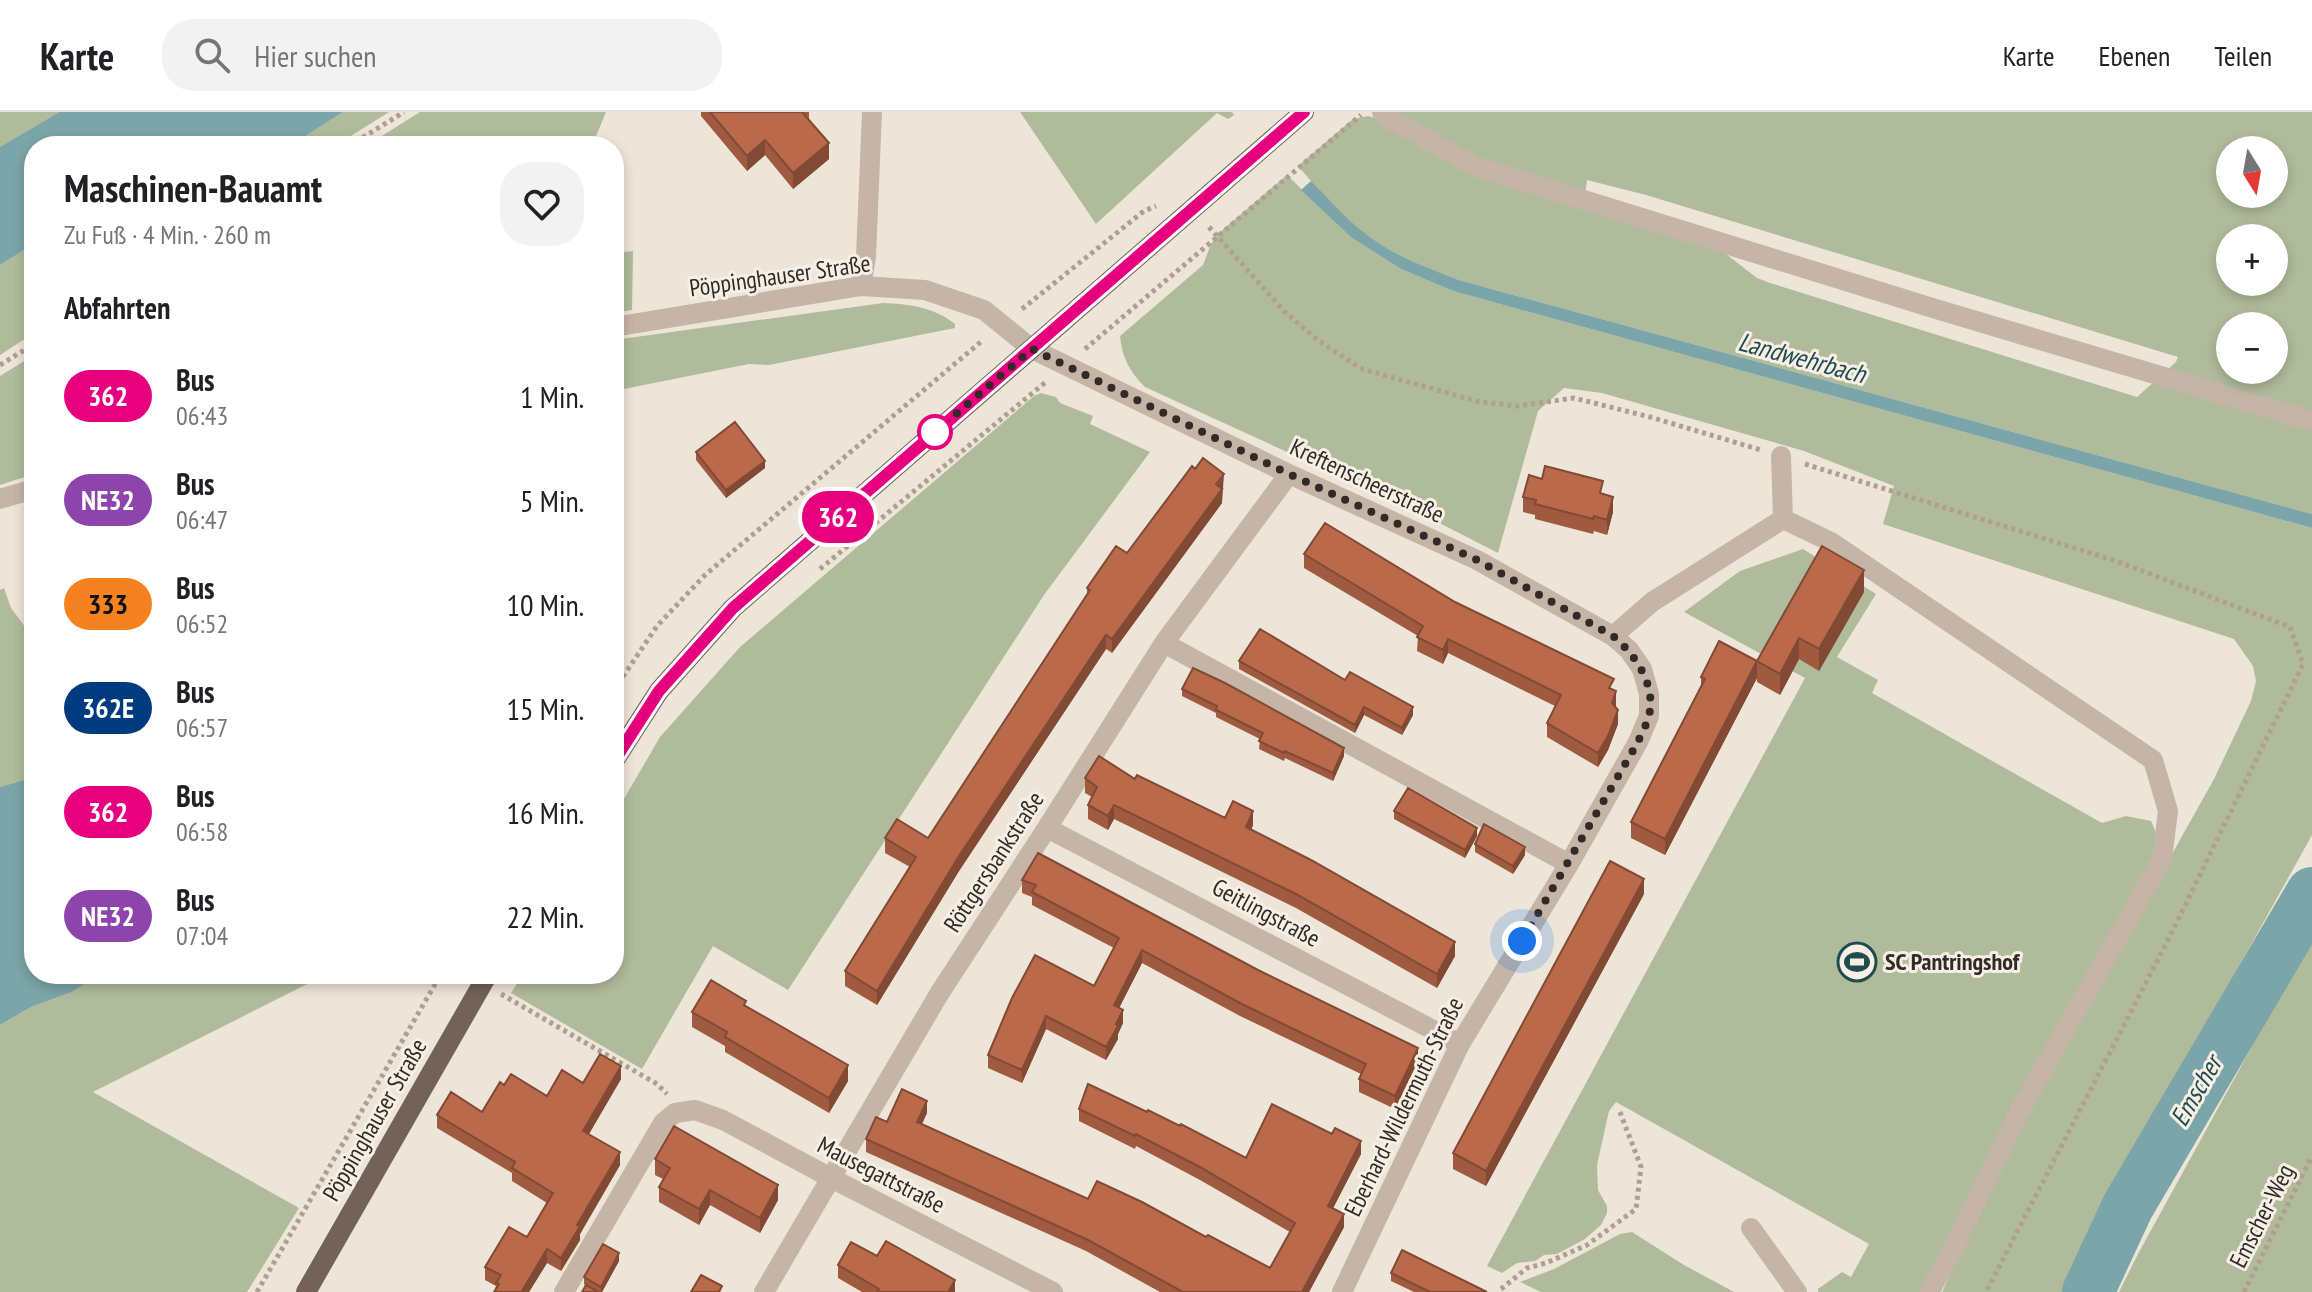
<!DOCTYPE html>
<html lang="de">
<meta charset="utf-8">
<style>
body{margin:0;font-family:"PT Sans Narrow",sans-serif;background:#f2f2f2;color:#202124;height:100vh;display:flex;flex-direction:column;font-size:30px;white-space:nowrap}
*{box-sizing:border-box;margin:0}
p{font-size:26px;color:#757577}
.icon{flex:none;width:44px;height:44px;fill:none;stroke:currentColor;stroke-width:2;stroke-linecap:round;stroke-linejoin:round}
.map{position:relative;flex:1;overflow:hidden}
.sheet{position:absolute;left:24px;top:24px;width:600px;height:848px;display:flex;flex-direction:column;background:#fff;border-radius:32px;box-shadow:0 4px 12px #0003}
.sheet>*{flex:none}
.badge{padding:0 16px;border-radius:26px;font-size:28px;line-height:52px}
.needle{width:52px;rotate:169deg}
.controls{position:absolute;left:2216px;top:24px;display:grid;gap:16px}
.controls a{display:grid;place-items:center;width:72px;height:72px;border-radius:50%;background:#fff;box-shadow:0 4px 12px #0003;font-size:40px}
.you{position:absolute;width:40px;height:40px;margin:-20px;border:6px solid #fff;border-radius:50%;background:#1a73e8;box-shadow:0 0 0 12px #1a73e833}
.map>.badge{position:absolute;translate:-50% -50%;box-shadow:0 0 0 4px #fff}
h2{padding:0 40px;font-size:30px;line-height:72px}
.round{display:grid;place-items:center;flex:none;width:84px;height:84px;border-radius:32px;background:#f2f2f2}
.head{display:flex;align-items:center;justify-content:space-between;height:136px;padding:0 40px}
h1{font-size:38px;font-weight:700;line-height:60px}
ul{padding:0;list-style:none}
li{display:flex;align-items:center;gap:24px;height:104px;padding:0 40px}
li div{flex:1}
li b{display:block;font-size:30px}
li em{font-style:normal}
li .badge{min-width:88px;font-weight:700;text-align:center}
header{display:flex;align-items:center;gap:48px;box-sizing:border-box;height:112px;padding:0 40px;background:#fff;border-bottom:2px solid #e0e0e0}
header strong{font-size:38px}
nav{display:flex;gap:44px;margin-inline-start:auto;font-size:28px}
.search{width:560px;height:72px;background:#f2f2f2;display:flex;align-items:center;gap:20px;box-sizing:border-box;padding:0 28px;border-radius:32px;color:#757577;font-size:30px}
.map>svg:first-child{display:block}
.green{fill:#b0bb9b;fill-rule:evenodd}
.water{fill:#7ba5a8}
.lines{fill:none;stroke-linecap:round;stroke-linejoin:round}
.river{stroke:#7ba5a8;stroke-width:52}
.path{stroke:#b09f91;stroke-width:5;stroke-dasharray:4 4;stroke-linecap:butt}
.minor{stroke:#c5b5a6;stroke-width:20}
.major{stroke:#726259;stroke-width:20}
.wall{fill:#a05a40}
.shaded-wall{fill:#824a34}
.building{fill:#ba694b;stroke:#824a34;stroke-width:2}
.line-casing{stroke:#fff;stroke-width:18}
.line{stroke:#e6007e;stroke-width:12}
.walk{stroke:#322a26;stroke-width:8;stroke-dasharray:0 14.4}
.stop-dot{fill:#fff;stroke:#e6007e;stroke-width:4}
.labels{text-anchor:middle;stroke-width:6;stroke-linejoin:round;paint-order:stroke}
.street-label{font-size:24px;fill:#322a26;stroke:#f7efe5}
.poi-label{font-size:24px;font-weight:bold;fill:#322a26;stroke:#f7efe5;text-anchor:start}
.water-label{font-size:26px;font-style:italic;fill:#204b4f;stroke:#f7efe5}
</style>
<header>
<strong>Karte</strong>
<div class="search"><svg class="icon" aria-label="search" viewBox="0 0 24 24"><circle cx="10" cy="10" r="6"/><path d="M15 15l6 6"/></svg>Hier suchen</div>
<nav><a>Karte</a><a>Ebenen</a><a>Teilen</a></nav>
</header>
<div class="map">
<svg width="2312" height="1180" viewBox="0 0 2312 1180">
<rect width="100%" height="100%" fill="#eee5d9"/>
<!-- green -->
<path class="green" d="M0,0H59L0,35Z
M343,0H389L335,34H290Z
M420,0H606L592,34H366Z
M1020,0H1232L1234,3L1228,7L1217,1L1096,112Z
M1393,0H2312V402L1459,168C1429,157 1400,145 1374,128C1345,109 1320,80 1298,54L1353,7L1368,4L1375,6ZM2230,38H2274V82H2230ZM1587,68L1646,83L2178,245L2176,250L2137,285L1770,171L1757,166L1722,139L1583,97ZM2230,126H2274V170H2230ZM2230,214H2274V258H2230Z
M1287,63L1352,126L1401,157L1453,179L2312,416V723L2213,901L2122,1073L2069,1180H1942L2025,1005L2214,667L2251,589L2256,569L2253,554L2234,527L1883,412L1894,374L1804,339L1602,281L1564,276L1538,299L1498,441L1414,398L1145,275C1130,260 1122,246 1120,224L1203,153L1211,132L1219,121Z
M34,132V221L0,243V153Z
M633,139L632,198L614,201V141Z
M883,191C908,192 934,195 955,212V216L769,253L749,252L614,279V228Z
M34,243V362L0,373V264Z
M1041,281L1056,285L1060,291L1093,304L1090,312L1150,340L1044,483L788,878L713,834L642,957L511,881L523,862H614V704L660,625L740,535L1034,284Z
M1803,437L1876,482L1837,545L1878,568L1872,581L2102,711L2126,704L2151,709L2156,721L2152,747L1921,1180H1818V1177L1842,1160L1851,1165L1869,1132L1616,990L1609,999L1597,1053L1598,1078L1607,1094V1101L1601,1113L1585,1127L1557,1142L1544,1143L1535,1149L1517,1151L1502,1161L1487,1154L1805,566L1684,500L1740,459Z
M4,476L11,496L34,527V665L0,675V478Z
M2312,825V1180H2119L2138,1142Z
M102,862H327L93,980L299,1096L247,1180H0V913L31,895L72,880Z
M1632,1120L1684,1153L1734,1180H1541L1520,1170L1554,1157L1620,1122Z"/>
<!-- water -->
<path class="water" d="M59,0H343L290,34H34V132L0,153V35Z
M1311,69C1328,86 1343,104 1362,119C1390,142 1425,155 1459,168L2312,402V416L1453,179L1401,157L1352,126L1301,78Z
M34,665V862H102L72,880L31,895L0,913V675Z"/>
<g class="lines">
<!-- river -->
<path class="river" d="M2088,1180L2128,1094L2312,781"/>
<!-- path -->
<path class="path" d="M349,34L404,0
M1209,115L1285,200L1319,229L1362,257L1480,290L1517,294L1574,286L1650,305L1761,338
M1022,197L1144,99L1156,94
M1085,237L1361,3
M0,253L34,232
M1805,352L2116,449L2290,515L2303,552L2171,822L1986,1180
M820,457L1047,269
M614,578L657,514L705,463L983,228
M614,684L622,672
M501,882L657,972L667,982
M1501,1177L1527,1156L1546,1151L1587,1133L1636,1097L1641,1055L1620,1000
M257,1180L441,862
M2244,1180L2312,1044"/>
<!-- minor -->
<path class="minor" d="M1382,0L1388,6L1477,55L1936,197L2312,309
M861,174L866,145L872,0
M614,215L861,174L925,178L984,198L1032,237L1289,362L1477,448L1613,524L1629,538L1642,557L1649,582V604L1638,630L1569,752L1460,932L1342,1180
M1781,344L1783,407
M0,387L34,377
M1613,524L1652,490L1783,407L1831,430L2153,648L2168,699L2162,747L2018,1002L1950,1144L1929,1180
M1164,531L1569,752
M1047,716L1460,932
M1751,1116L1797,1180
M564,1180L663,1011L675,1001L695,998L723,1008L831,1066L1053,1180
M764,1180L939,882L1047,716L1164,531L1289,362"/>
<!-- major -->
<path class="major" d="M614,649L659,579L733,496L1304,0
M306,1180L488,862"/>
</g>
<!-- wall -->
<path class="wall" d="M701,0H809V8L829,47L793,77L765,43L747,59L701,4Z
M696,340L765,356L726,386L696,348Z
M1224,376L1222,379V391L1112,541L1106,537L959,759L877,893L845,874V859L910,755L885,741V726H928L1087,484V476L1127,441Z
M1603,382L1613,400L1607,423L1594,419L1593,422L1535,407V403L1523,400V385Z
M1304,442L1455,490L1614,578L1618,612L1608,638L1598,655L1547,625V611L1555,594L1448,541L1443,552L1417,539L1418,524L1304,456Z
M1864,480L1819,559L1799,547L1780,583L1757,570V566L1665,743L1631,726V710L1701,576V565L1757,548Z
M1239,549L1345,568L1413,603L1402,623L1364,603L1355,621L1239,557Z
M1182,577L1344,644L1333,669L1285,646L1284,649L1259,637L1260,627L1216,605V601L1182,584Z
M1085,666L1135,667L1225,706L1253,713L1251,718L1455,844L1437,876L1296,796L1114,707L1108,718L1088,707V693L1092,685L1085,681Z
M1394,699L1477,724L1465,746L1394,707Z
M1475,732L1525,743L1513,762L1475,740Z
M1038,741L1418,949L1395,997L1359,980V967L1361,962L1240,904L1142,851L1119,896L1123,911L1118,922V927L1106,948L1046,917L1022,971L988,956V943L1012,886L1094,874L1114,836L1032,793V785L1022,781V768Z
M1644,782L1486,1074L1453,1057V1041Z
M746,895L848,969L829,1001L725,940V934L692,915V900Z
M621,967L589,1022L620,1053L580,1122V1128L561,1159L547,1151L529,1180H494L496,1174L485,1168V1155L527,1125L547,1091L512,1069V1061L437,1016V1003L482,1000L504,973L547,984L583,971Z
M1079,997L1147,1000L1246,1046L1361,1042L1333,1096L1344,1115L1309,1180H1160L1086,1139L866,1040V1027L887,1010L927,1001L922,1012L1088,1087L1206,1125L1270,1156L1290,1120L1200,1068L1136,1034L1135,1037L1079,1009Z
M655,1047L778,1088L760,1121L710,1093L699,1113L659,1090V1075L663,1067L655,1063Z
M877,1144L955,1180H862L838,1166V1153Z
M619,1149L602,1180H582L585,1173L584,1172V1165Z
M1391,1161L1487,1180H1414L1391,1169Z"/>
<!-- shaded-wall -->
<path class="shaded-wall" d="M765,28V43L747,59V44Z
M829,31V47L793,77V61Z
M765,349V356L726,386V378Z
M1224,362L1222,391L1112,541V527Z
M1613,385V400L1607,423V408Z
M1864,458V480L1819,559V537Z
M1106,523V537L959,759L877,893V879L959,744Z
M1799,526V547L1780,583V562Z
M1448,527V541L1443,552V538Z
M1757,550V566L1665,743V727Z
M1616,579V594L1612,605V591Z
M1364,595V603L1355,621V613Z
M1413,595V603L1402,623V616Z
M1618,598V612L1608,638L1598,655V641Z
M1344,636V644L1333,669V661Z
M1114,693V707L1108,718V704Z
M1253,699V713L1246,730V715Z
M1477,716V724L1465,746V738Z
M1525,735V743L1513,762V754Z
M1644,767V782L1486,1074V1059Z
M1455,830V844L1437,876V862Z
M1142,838V851L1114,906V893Z
M1123,898V911L1118,922V927L1106,948V935Z
M1046,904V917L1022,971V958Z
M1418,936V949L1395,997V984Z
M848,953V969L829,1001V986Z
M621,954V967L583,1032V1019Z
M927,989V1001L917,1022V1010Z
M1361,1029V1042L1328,1106V1094Z
M620,1040V1053L580,1122V1128L561,1159V1146L577,1113Z
M778,1073V1088L760,1121V1106Z
M710,1078V1093L699,1113V1097Z
M1344,1102V1115L1309,1180H1302Z
M547,1137V1151L529,1180H522Z
M619,1141V1149L602,1180H601V1175Z
M955,1168V1180H948Z"/>
<!-- building -->
<path class="building" d="M710,0H802L829,31L793,61L765,28L747,44Z
M735,310L765,349L726,378L696,340Z
M1203,346L1224,362L1216,372L1222,377L1112,527L1106,523L959,744L877,879L845,859L916,745L885,726L897,707L928,726L1090,478L1087,476L1116,434L1127,441L1192,354L1195,357Z
M1545,354L1603,369L1600,381L1613,385L1607,408L1594,404L1593,407L1535,392L1536,388L1523,385L1529,363L1542,367Z
M1325,411L1455,490L1614,567L1609,576L1616,579L1612,591L1618,598L1608,624L1598,641L1547,611L1561,583L1448,527L1443,538L1417,525L1423,514L1304,442Z
M1822,434L1864,458L1819,537L1799,526L1780,562L1757,549Z
M1260,517L1345,568L1350,560L1413,595L1402,616L1364,595L1355,613L1239,549Z
M1719,529L1757,549L1665,727L1631,710L1705,567L1701,565Z
M1193,556L1225,571L1344,636L1333,661L1285,639L1284,641L1259,629L1263,621L1216,598L1217,594L1182,577Z
M1099,644L1135,667L1137,663L1225,706L1233,689L1253,699L1246,715L1311,748L1455,830L1437,862L1296,782L1114,693L1108,704L1088,693L1097,675L1085,666Z
M1408,676L1477,716L1465,738L1394,699Z
M1484,712L1525,735L1513,754L1475,732Z
M1038,741L1258,858L1418,936L1395,984L1359,967L1366,952L1240,891L1142,838L1114,893L1123,898L1116,912L1118,914L1106,935L1046,904L1022,958L988,943L1012,886L1035,843L1094,874L1119,826L1032,780L1036,773L1022,768Z
M1610,749L1644,767L1486,1059L1453,1041Z
M711,868L746,889L744,893L848,953L829,986L725,925L727,920L692,900Z
M600,942L621,954L583,1019L620,1040L577,1113L580,1114L561,1146L547,1137L522,1179L525,1180H494L499,1172L496,1171L501,1163L485,1155L509,1115L527,1125L553,1081L512,1056L515,1050L437,1003L451,980L482,1000L500,970L504,973L511,962L547,984L562,958L583,971Z
M1088,972L1147,1000L1148,998L1180,1014L1181,1012L1246,1046L1272,992L1332,1022L1335,1016L1361,1029L1328,1094L1344,1102L1302,1180H1183L1086,1127L866,1027L876,1005L887,1010L902,977L927,989L917,1010L1088,1087L1097,1069L1142,1090L1206,1125L1208,1123L1270,1156L1295,1111L1200,1055L1136,1022L1135,1024L1079,997Z
M674,1014L778,1073L760,1106L710,1078L699,1097L659,1075L670,1056L655,1047Z
M886,1129L955,1168L948,1180H877L879,1177L838,1153L851,1130L877,1144Z
M603,1132L619,1141L601,1175L584,1165Z
M1402,1138L1487,1180H1430L1391,1161Z
M701,1163L722,1174L719,1180H691Z
M586,1173L598,1180H582Z"/>
<g class="lines">
<defs>
<path id="line" d="M614,649L659,579L733,496L1304,0"/>
</defs>
<!-- line casing -->
<use href="#line" class="line-casing"/>
<!-- line -->
<use href="#line" class="line"/>
<!-- walk -->
<path class="walk" d="M935,320L1032,237L1289,362L1477,448L1613,524C1636,543 1658,575 1648,607C1646,614 1641,622 1638,630L1522,829"/>
</g>
<!-- icons -->
<defs>
<symbol id="stadium-ring" viewBox="-11 -11 22 22"><circle r="9.5" fill="#f7efe5" stroke="#204b4f" stroke-width="1.5"/><path d="M0-5a6.5 5 0 1 0 0 10a6.5 5 0 1 0 0-10ZM-3.5-1.8h7v3.6h-7Z" fill="#204b4f"/></symbol>
</defs>
<g fill-rule="evenodd">
<use href="#stadium-ring" x="1835" y="828" width="44" height="44"/>
</g>
<!-- markers -->
<circle class="stop-dot" cx="935" cy="320" r="16"/>
<g class="labels">
<!-- street labels -->
<g class="street-label">
<text transform="translate(780 164) rotate(-8)" y="8">Pöppinghauser Straße</text>
<text transform="translate(1367 369) rotate(25)" y="8">Kreftenscheerstraße</text>
<text transform="translate(994 750) rotate(-57)" y="8">Röttgersbankstraße</text>
<text transform="translate(1266 801) rotate(28)" y="8">Geitlingstraße</text>
<text transform="translate(1404 995) rotate(-64)" y="8">Eberhard-Wildermuth-Straße</text>
<text transform="translate(375 1008) rotate(-60)" y="8">Pöppinghauser Straße</text>
<text transform="translate(881 1063) rotate(27)" y="8">Mausegattstraße</text>
<text transform="translate(2262 1104) rotate(-63)" y="8">Emscher-Weg</text>
</g>
<!-- poi labels -->
<g class="poi-label">
<text x="1885" y="858">SC Pantringshof</text>
</g>
<!-- water labels -->
<g class="water-label">
<text transform="translate(1802 246) rotate(15)" y="9">Landwehrbach</text>
<text transform="translate(2196 979) rotate(-60)" y="9">Emscher</text>
</g>
</g>
</svg>
<div class="controls">
<a><svg class="needle" viewBox="-14 -14 28 28"><path d="M0-13l5 13h-10z" fill="#e53935"/><path d="M0 13l5-13h-10z" fill="#757577"/></svg></a>
<a>+</a>
<a>−</a>
</div>
<div class="you" style="left:1522px;top:829px"></div>
<b class="badge" style="left:838px;top:405px;background:#e6007e;color:#fff">362</b>
<section class="sheet">
<div class="head"><div><h1>Maschinen-Bauamt</h1><p>Zu Fuß · 4 Min. · 260 m</p></div><a class="round"><svg class="icon" aria-label="heart" viewBox="0 0 24 24"><path d="M12 20l-8-8c-3-5 5-10 8-4 3-6 11-1 8 4z"/></svg></a></div>
<h2>Abfahrten</h2>
<ul>
<li><span class="badge" style="background:#e6007e;color:#fff">362</span><div><b>Bus</b><p>06:43</p></div><em>1 Min.</em></li>
<li><span class="badge" style="background:#8e44ad;color:#fff">NE32</span><div><b>Bus</b><p>06:47</p></div><em>5 Min.</em></li>
<li><span class="badge" style="background:#f58220;color:#111">333</span><div><b>Bus</b><p>06:52</p></div><em>10 Min.</em></li>
<li><span class="badge" style="background:#003b80;color:#fff">362E</span><div><b>Bus</b><p>06:57</p></div><em>15 Min.</em></li>
<li><span class="badge" style="background:#e6007e;color:#fff">362</span><div><b>Bus</b><p>06:58</p></div><em>16 Min.</em></li>
<li><span class="badge" style="background:#8e44ad;color:#fff">NE32</span><div><b>Bus</b><p>07:04</p></div><em>22 Min.</em></li>
</ul>
</section>
</div>
